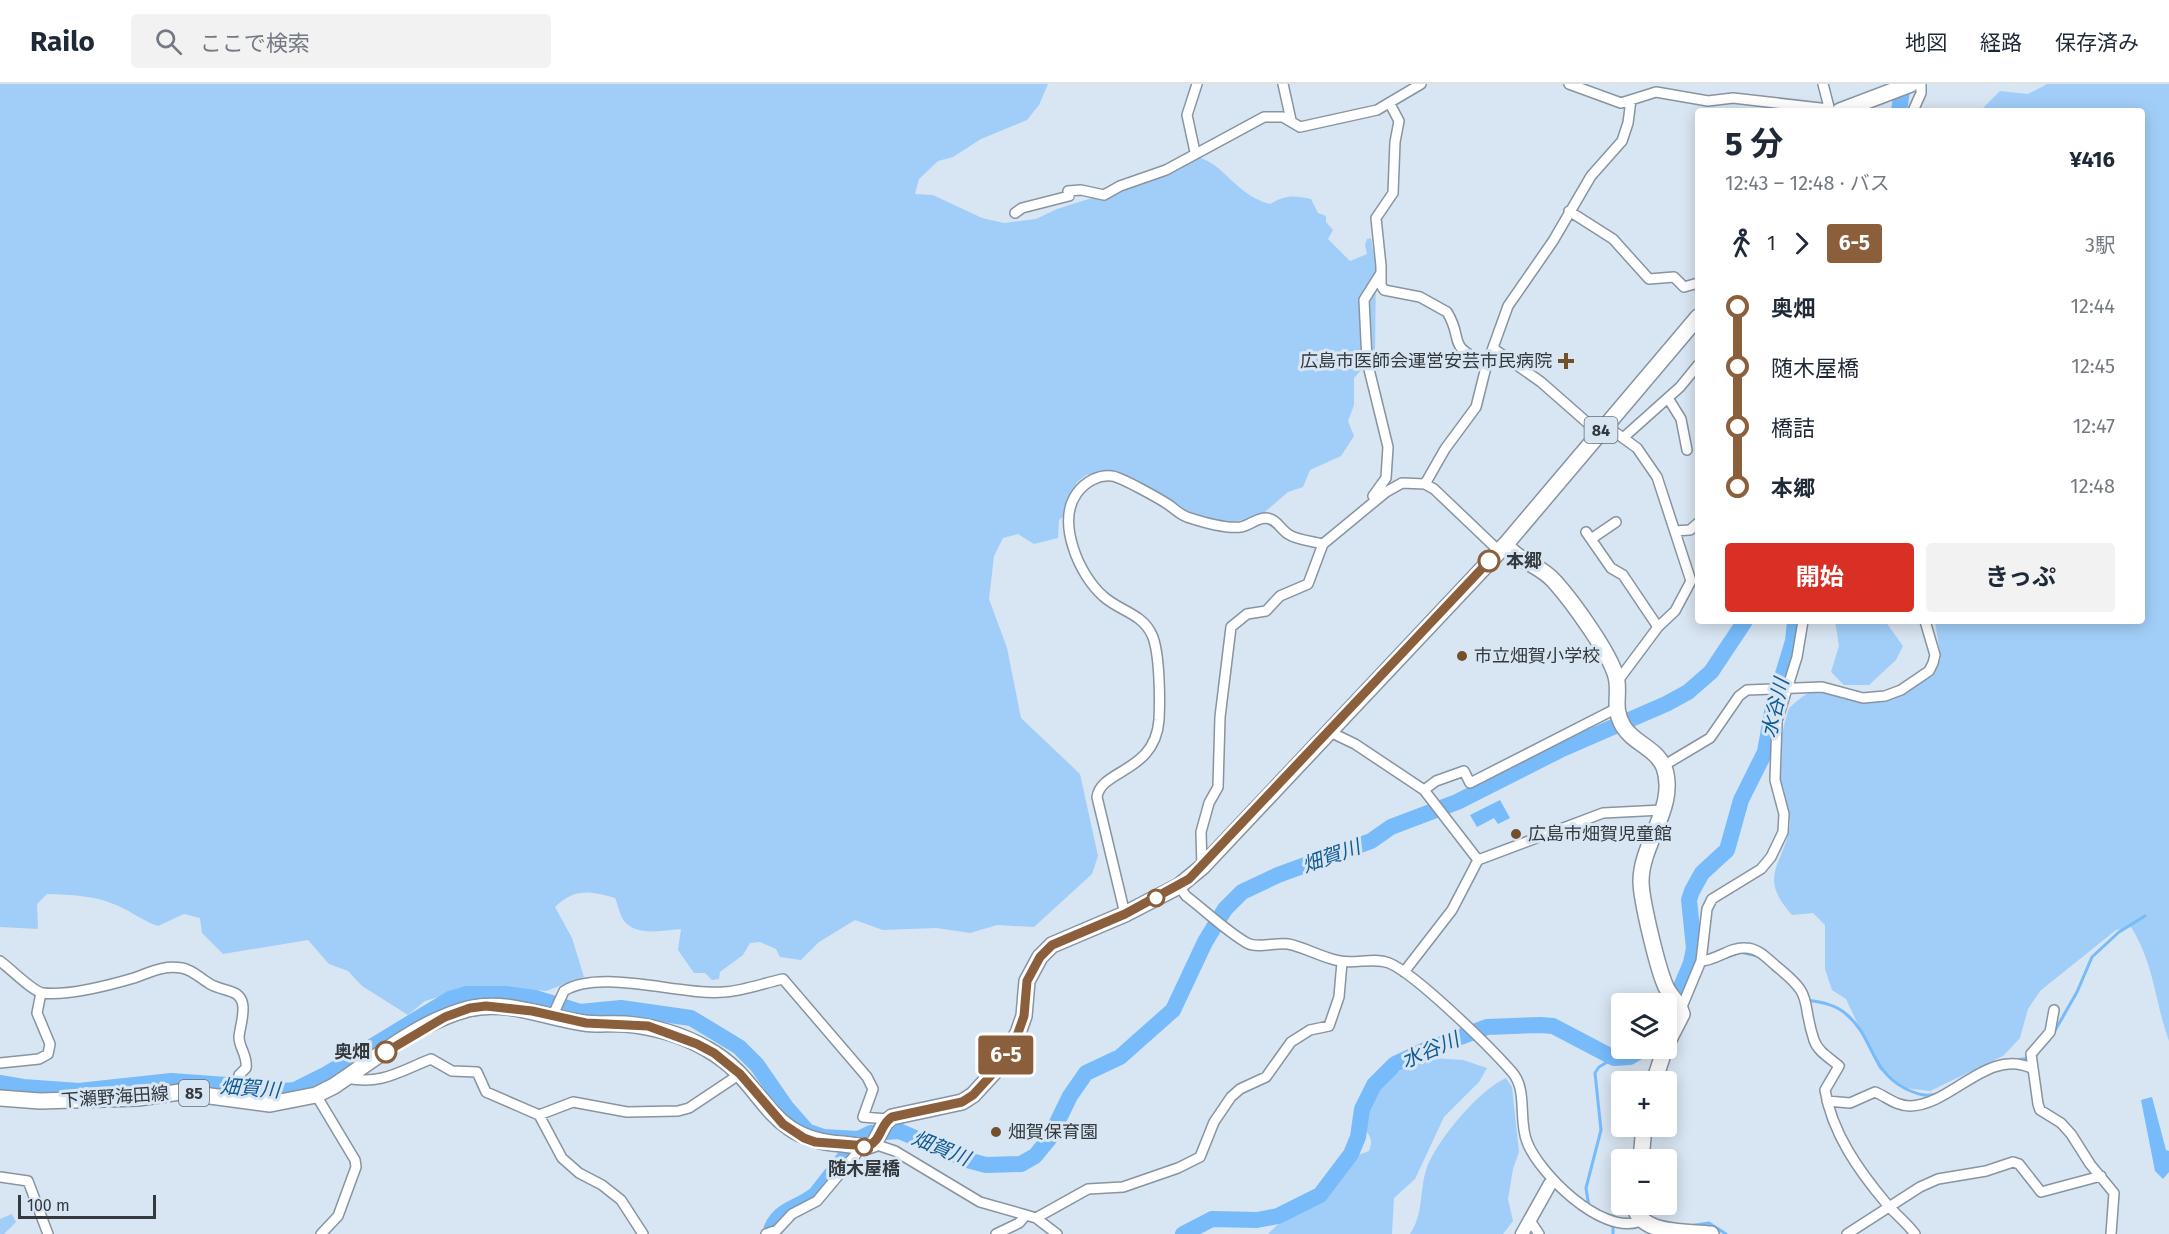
<!DOCTYPE html>
<html lang="ja">
<meta charset="utf-8">
<style>
body{margin:0;font-family:"Fira Sans","Noto Sans JP",sans-serif;background:#f2f2f3;color:#1f2937;height:100vh;display:flex;flex-direction:column;font-size:22px;white-space:nowrap}
*{box-sizing:border-box;margin:0}
p{font-size:20px;color:#747a83}
.icon{flex:none;width:33px;height:33px;fill:none;stroke:currentColor;stroke-width:2;stroke-linecap:round;stroke-linejoin:round}
.map{position:relative;flex:1;overflow:hidden}
.sheet{position:absolute;left:1695px;top:24px;width:450px;height:516px;display:flex;flex-direction:column;background:#fff;border-radius:6px;box-shadow:0 3px 15px #0003}
.sheet>*{flex:none}
.badge{padding:0 12px;border-radius:4px;font-size:21px;line-height:39px}
.fabs{position:absolute;left:1611px;top:909px;display:grid;gap:12px}
.fabs a{display:grid;place-items:center;width:66px;height:66px;border-radius:6px;background:#fff;box-shadow:0 3px 15px #0003;font-size:30px}
.scale{position:absolute;left:18px;bottom:15px;width:138px;box-sizing:border-box;padding-left:6px;border:3px solid #34393e;border-top:0;font-size:16px;line-height:21px;white-space:nowrap;color:#34393e;-webkit-text-stroke:4px #d8e5f2;paint-order:stroke}
.map>.badge{position:absolute;translate:-50% -50%;box-shadow:0 0 0 3px #fff}
.legs{display:flex;align-items:center;gap:9px;height:66px;padding:0 30px;font-size:20px}
.legs p{margin-inline-start:auto}
.overview{display:flex;align-items:center;justify-content:space-between;height:102px;padding:0 30px}
h1{font-size:33px;font-weight:700;line-height:45px}
.action{display:flex;gap:12px;margin-top:auto;padding:12px 30px}
.action a{flex:1;height:69px;border-radius:6px;background:#d93025;color:#fff;font-size:24px;font-weight:700;line-height:69px;text-align:center}
.action a+a{background:#f2f2f3;color:#1f2937}
ul{padding:0 30px;list-style:none}
li{display:flex;align-items:center;gap:21px;height:60px;font-size:22px}
li i{display:grid;place-items:center;width:9px;height:100%;margin:0 8px;background:currentColor}
li i::after{content:'';width:15px;height:15px;margin:-8px;border:4px solid;border-radius:50%;background:#fff}
li p{margin-inline-start:auto}
li:first-child i{background:linear-gradient(#0000 50%,currentColor 0)}
li:last-child i{background:linear-gradient(currentColor 50%,#0000 0)}
header{display:flex;align-items:center;gap:36px;box-sizing:border-box;height:84px;padding:0 30px;background:#fff;border-bottom:2px solid #e0e1e3}
header strong{font-size:28px}
nav{display:flex;gap:33px;margin-inline-start:auto;font-size:21px}
.search{width:420px;height:54px;background:#f2f2f3;display:flex;align-items:center;gap:15px;box-sizing:border-box;padding:0 21px;border-radius:6px;color:#747a83;font-size:22px}
.map>svg:first-child{display:block}
.green{fill:#a1cef8}
.water{fill:#77bbfa}
.lines{fill:none;stroke-linecap:round;stroke-linejoin:round}
.stream{stroke:#77bbfa;stroke-width:3}
.river{stroke:#77bbfa;stroke-width:16}
.minor-casing{stroke:#8894a0;stroke-width:12}
.tertiary-casing{stroke:#8894a0;stroke-width:15}
.primary-casing{stroke:#8894a0;stroke-width:18}
.minor{stroke:#fff;stroke-width:9}
.tertiary{stroke:#fff;stroke-width:12}
.primary{stroke:#fff;stroke-width:15}
.line-1-casing{stroke:#fff;stroke-width:14}
.line-1{stroke:#8b5e3c;stroke-width:9}
.poi-dot{fill:#735029;stroke:#d8e5f2;stroke-width:2}
.stop-1-dot{fill:#fff;stroke:#8b5e3c;stroke-width:3}
.labels{text-anchor:middle;stroke-width:6;stroke-linejoin:round;paint-order:stroke}
.shield{fill:#d8e5f2;stroke:#656d74;stroke-width:1.5}
.shield-label{font-size:16px;font-weight:bold;fill:#34393e}
.poi-label{font-size:18px;fill:#34393e;stroke:#d8e5f2;text-anchor:start}
.stop-label{font-size:18px;font-weight:bold;fill:#34393e;stroke:#d8e5f2;text-anchor:start}
.street-label{font-size:18px;fill:#34393e;stroke:#d8e5f2}
.water-label{font-size:20px;font-style:italic;fill:#0f5b94;stroke:#d8e5f2}
</style>
<header>
<strong>Railo</strong>
<div class="search"><svg class="icon" aria-label="search" viewBox="0 0 24 24"><circle cx="10" cy="10" r="6"/><path d="M15 15l6 6"/></svg>ここで検索</div>
<nav><a>地図</a><a>経路</a><a>保存済み</a></nav>
</header>
<div class="map">
<svg width="2169" height="1150" viewBox="0 0 2169 1150">
<rect width="100%" height="100%" fill="#d8e5f2"/>
<!-- green -->
<path class="green" d="M0,0H1048L1039,21L1027,36L981,55L953,73L938,77L919,95L915,110L933,111L982,134L1004,139L1036,135L1057,125L1177,87L1194,72C1226,79 1233,110 1270,120C1285,111 1294,111 1311,115L1318,129L1326,132V138L1333,146L1328,155L1350,177L1367,170L1365,161L1367,155L1371,154L1376,183L1375,270L1354,294V321L1348,337L1354,352L1341,372L1310,386L1303,403L1288,408L1259,433L1226,439L1165,420L1104,389L1086,391L1077,398L1066,420L1065,431L1059,436L1058,454L1034,460L1018,450L1003,454L994,472L989,515L1007,564L1021,634L1080,690L1098,772L1092,790L1034,843L997,841L970,849L936,844L883,846L855,836L819,858L801,876L780,873L776,865L760,858L750,859L743,871L720,888L719,895L712,896L705,889H694L678,866L681,845C665,846 637,853 624,837C620,832 618,821 615,814C589,807 575,804 555,823L572,854L584,893L546,907L476,902L425,917L408,931L362,902L348,887L329,880L308,856L223,870L202,849L200,834L184,830L158,842C143,837 131,827 116,821C94,811 71,811 47,810L37,820L38,845L0,843Z
M2047,0H2169V957C2155,918 2154,879 2131,843L2116,846L2040,907L2028,925L2020,954L2003,972L1930,1007L1905,1004L1879,985L1846,915L1832,906L1825,885V841L1813,829L1792,831C1757,792 1783,782 1790,742C1792,727 1781,710 1777,697C1772,681 1784,641 1789,624C1795,619 1803,611 1811,608C1822,605 1833,610 1843,613C1885,624 1918,611 1941,575L1935,537H2142V27H1980L2000,7L2028,10Z
M1835,537H1885L1903,562L1896,576L1869,601H1844L1831,588L1839,562Z
M1433,974L1463,976L1487,984L1479,998L1444,1033L1415,1095L1394,1114L1392,1150H1268L1282,1136L1304,1124L1315,1108L1337,1095L1350,1074L1369,1067C1375,1052 1367,1051 1360,1038C1371,1002 1398,983 1433,974Z
M1506,994L1512,1003L1519,1068L1513,1085L1508,1115L1513,1137L1503,1150H1410C1424,1130 1419,1106 1427,1083C1438,1055 1479,1006 1506,994Z
M12,1130L16,1138L4,1150H0V1135Z"/>
<!-- water -->
<path class="water" d="M1500,716L1510,734L1498,740L1494,734L1477,743L1470,731Z
M2152,1013L2166,1066L2169,1067V1088L2163,1095L2155,1087L2141,1016Z"/>
<g class="lines">
<!-- stream -->
<path class="stream" d="M1744,869L1758,872
M1702,882L1738,869
M1806,916C1820,918 1835,920 1846,930C1874,953 1869,986 1906,1005C1917,1010 1925,1013 1937,1010
M2053,950L2077,908L2092,873L2119,848L2145,832
M2040,966L2049,956
M2016,976L2030,974
M1589,1123L1586,1104L1601,1046L1595,989L1599,983L1614,974
M1689,1142L1709,1139L1726,1150
M1613,1150V1140"/>
<!-- river -->
<path class="river" d="M1899,27L1903,0
M1666,938L1691,879L1694,864L1689,816L1692,807L1702,789L1727,766L1741,716L1765,668L1773,623L1793,557L1795,537
M0,999L23,1003L79,1007L171,997L241,1002L270,1008L295,1006L325,991L450,915L467,910H506L535,914L580,928L621,924L691,934L739,963L757,981L786,1023L807,1047L823,1053L859,1055L871,1049L899,1047L967,1076L986,1081L1021,1080L1035,1072L1049,1055L1070,1012L1086,989L1120,973L1173,926L1205,858L1225,825L1242,808L1278,791L1371,757L1391,743L1457,718L1560,666L1666,620L1688,608L1711,588L1745,537
M770,1150C776,1124 799,1125 816,1110L859,1055
M1183,1150L1212,1135L1257,1136L1278,1132L1320,1111L1351,1070L1358,1053L1362,1025L1374,1001L1395,980L1423,967L1487,943L1540,941L1553,942L1614,974L1630,973L1645,964"/>
<defs>
<path id="minor" d="M1283,0L1291,36
M1569,0L1621,19L1656,8L1708,17L1733,14L1829,25
M1823,0L1830,27
M1913,27L1921,9V0
M1195,68L1187,31L1197,0
M1569,127L1613,155L1649,195L1674,193L1684,203L1698,199
M1015,129L1022,124L1069,112L1068,107L1081,106L1104,111L1120,102L1166,86L1264,33H1283L1300,43L1377,26L1421,0
M1381,189V201L1384,206L1420,213L1447,228C1465,257 1444,262 1488,279
M1494,265L1541,298L1599,349
M1668,314L1681,335L1687,366
M1605,341L1637,364L1657,393L1691,497L1675,527L1658,543L1617,598
M1623,354L1680,303L1698,281
M1425,400L1445,365L1476,323L1486,283L1508,222L1553,157L1591,92L1622,57L1628,39L1631,16
M1373,412L1386,394L1388,363L1367,277L1364,216L1381,189V182L1376,134L1393,109L1395,58L1399,37L1390,20
M1675,447L1690,446L1698,439
M1586,448L1611,484L1623,491L1658,543
M1591,455L1616,438
M1330,648L1355,660L1424,706L1478,776
M1663,682L1710,654L1739,612L1747,606L1822,603L1863,614L1885,612L1901,606L1929,587L1933,579L1935,571L1925,537
M1424,706L1436,697L1464,687L1470,699L1617,624
M1202,783L1201,748L1209,719L1218,703L1220,633L1231,543L1247,530L1266,527L1280,512L1308,500L1323,460L1386,408L1402,399L1425,400L1434,405L1499,467
M1179,802L1186,812C1206,827 1226,847 1247,859C1258,865 1276,858 1288,860C1305,863 1322,874 1340,877C1356,880 1374,873 1389,879C1416,890 1491,964 1512,988C1528,1006 1518,1036 1527,1058C1539,1089 1600,1150 1638,1138
M1125,830L1097,713C1101,685 1155,689 1159,636C1160,616 1160,569 1152,551C1142,529 1119,527 1103,512C1079,491 1056,438 1077,409C1085,398 1099,390 1112,392C1121,393 1160,415 1169,421C1176,426 1179,430 1187,433C1202,438 1225,445 1241,443C1250,441 1257,434 1266,434C1277,435 1280,445 1288,450C1296,456 1312,457 1323,460
M0,877C11,885 33,908 43,909C68,912 110,901 134,894C151,888 163,881 182,884C193,886 201,895 210,900C217,904 224,905 232,908C251,914 240,940 239,953C239,964 248,972 246,984L239,991L231,1016
M1701,877C1717,876 1730,863 1745,864C1758,864 1767,874 1776,882C1816,914 1800,914 1814,956C1818,968 1830,974 1839,982L1825,1006C1832,1049 1859,1087 1886,1119C1895,1130 1906,1138 1915,1150
M1404,888L1452,826L1478,776L1603,729L1662,726
M1681,925L1701,877L1707,825L1712,815L1761,785L1771,773L1783,748L1784,730L1775,696L1777,637L1797,573L1803,537
M2054,926L2050,948L2031,970L2038,1020L2040,1026L2061,1039L2071,1050L2090,1080L2114,1109L2111,1150
M552,933L564,907C601,884 681,912 724,908C743,907 764,899 783,895L867,993L873,1005L863,1033L887,1035
M0,979L39,975L48,970L50,960L37,929L41,909
M346,994C382,1001 398,988 431,975L452,987L477,988L486,1008L539,1031L562,1074L579,1089L602,1101L621,1116L643,1150
M316,1011L355,1076L356,1083L338,1132L321,1150
M1827,1017L1850,1019L1875,1008C1887,1013 1896,1022 1910,1022C1952,1021 1987,964 2031,984
M539,1031L573,1018L627,1028L678,1027L689,1024L740,990
M874,1060L895,1067L980,1118L1026,1131
M0,1093L28,1097L48,1150
M1036,1134L1088,1105L1123,1103L1178,1084L1200,1073L1214,1038L1231,1013L1240,1005L1266,993L1291,958L1310,946L1329,942L1339,913L1342,878
M1529,1135L1539,1150
M766,1150L777,1146L792,1130L817,1117L862,1063
M996,1150L1019,1139L1026,1131L1036,1134L1057,1150
M1847,1150L1920,1103L1938,1095L1986,1087L2013,1078L2019,1080L2041,1108L2101,1092"/>
<path id="tertiary" d="M1522,1150L1550,1100"/>
<path id="primary" d="M1840,27L1911,0
M1506,460C1516,477 1540,480 1555,498C1571,516 1615,575 1617,598C1619,615 1613,624 1623,642C1633,659 1656,664 1664,683C1678,722 1641,759 1641,797C1641,816 1658,886 1666,903C1671,913 1679,919 1682,930L1666,961
M1654,998L1665,964
M0,1014L40,1017L138,1014L180,1008L270,1020L316,1011L334,1002C375,975 420,937 468,925C507,915 546,934 584,939C598,941 611,939 625,940C652,942 683,951 707,965C767,998 763,1056 843,1060C854,1061 863,1065 874,1060L885,1039L892,1033L962,1018L973,1011L996,986L1018,949L1024,932L1027,897L1040,873L1052,861L1125,830L1179,802L1202,783L1506,460L1698,233
M1641,1076L1644,1042
M1634,1120C1639,1150 1679,1147 1711,1150"/>
</defs>
<!-- minor casing -->
<use href="#minor" class="minor-casing"/>
<!-- tertiary casing -->
<use href="#tertiary" class="tertiary-casing"/>
<!-- primary casing -->
<use href="#primary" class="primary-casing"/>
<!-- minor -->
<use href="#minor" class="minor"/>
<!-- tertiary -->
<use href="#tertiary" class="tertiary"/>
<!-- primary -->
<use href="#primary" class="primary"/>
</g>
<g class="lines">
<defs>
<path id="line-1" d="M386,968L445,933L470,924L486,922L532,927L586,939L648,942L697,960L714,969L740,990L783,1040L804,1054L815,1058L868,1062C882,1056 880,1040 892,1033L962,1018L973,1011L996,986L1018,949L1024,932L1027,897L1040,873L1052,861L1125,830L1189,795L1489,477"/>
</defs>
<!-- line-1 casing -->
<use href="#line-1" class="line-1-casing"/>
<!-- line-1 -->
<use href="#line-1" class="line-1"/>
</g>
<!-- markers -->
<g class="poi-dot">
<path d="M1563 268h6v6h6v6h-6v6h-6v-6h-6v-6h6z"/>
<circle cx="1462" cy="572" r="6"/>
<circle cx="1516" cy="750" r="6"/>
<circle cx="996" cy="1048" r="6"/>
</g>
<g class="stop-1-dot">
<circle cx="1489" cy="477" r="10"/>
<circle cx="1156" cy="814" r="8"/>
<circle cx="386" cy="968" r="10"/>
<circle cx="864" cy="1063" r="8"/>
</g>
<g class="labels">
<!-- shield labels -->
<g class="shield">
<rect x="1584.5" y="333" width="33" height="26" rx="4.5"/>
<rect x="179" y="996" width="30" height="26" rx="4.5"/>
</g>
<g class="shield-label">
<text x="1601" y="352">84</text>
<text x="194" y="1015">85</text>
</g>
<!-- poi labels -->
<g class="poi-label">
<text x="1552" y="283" text-anchor="end">広島市医師会運営安芸市民病院</text>
<text x="1474" y="578">市立畑賀小学校</text>
<text x="1528" y="756">広島市畑賀児童館</text>
<text x="1008" y="1054">畑賀保育園</text>
</g>
<!-- stop labels -->
<g class="stop-label">
<text x="1506" y="483">本郷</text>
<text x="370" y="974" text-anchor="end">奥畑</text>
<text x="864" y="1091" text-anchor="middle">随木屋橋</text>
</g>
<!-- street labels -->
<g class="street-label">
<text transform="translate(115 1013) rotate(-4)" y="6">下瀬野海田線</text>
</g>
<!-- water labels -->
<g class="water-label">
<text transform="translate(1775 624) rotate(-77)" y="7">水谷川</text>
<text transform="translate(1331 772) rotate(-20)" y="7">畑賀川</text>
<text transform="translate(1430 966) rotate(-23)" y="7">水谷川</text>
<text transform="translate(250 1004) rotate(4)" y="7">畑賀川</text>
<text transform="translate(941 1064) rotate(22)" y="7">畑賀川</text>
</g>
</g>
</svg>
<div class="fabs">
<a><svg class="icon" aria-label="layers" viewBox="0 0 24 24"><path d="M12 4l9 5-9 5-9-5zM3 14l9 5 9-5"/></svg></a>
<a>+</a>
<a>−</a>
</div>
<div class="scale">100 m</div>
<b class="badge" style="left:1006px;top:971px;background:#8b5e3c;color:#fff">6-5</b>
<section class="sheet">
<div class="overview"><div><h1>5 分</h1><p>12:43 – 12:48 · バス</p></div><b>¥416</b></div>
<div class="legs"><svg class="icon" aria-label="walk" viewBox="0 0 24 24"><circle cx="13" cy="4" r="2"/><path d="M13 8l-2 6 4 7M11 14l-3 7M7 12l3-4h3l4 4"/></svg>1<svg class="icon" aria-label="forward" viewBox="0 0 24 24"><path d="M9 5l7 7-7 7"/></svg><b class="badge" style="background:#8b5e3c;color:#fff">6-5</b><p>3駅</p></div>
<ul>
<li><i style="color:#8b5e3c"></i><b>奥畑</b><p>12:44</p></li>
<li><i style="color:#8b5e3c"></i><span>随木屋橋</span><p>12:45</p></li>
<li><i style="color:#8b5e3c"></i><span>橋詰</span><p>12:47</p></li>
<li><i style="color:#8b5e3c"></i><b>本郷</b><p>12:48</p></li>
</ul>
<div class="action"><a>開始</a><a>きっぷ</a></div>
</section>
</div>
